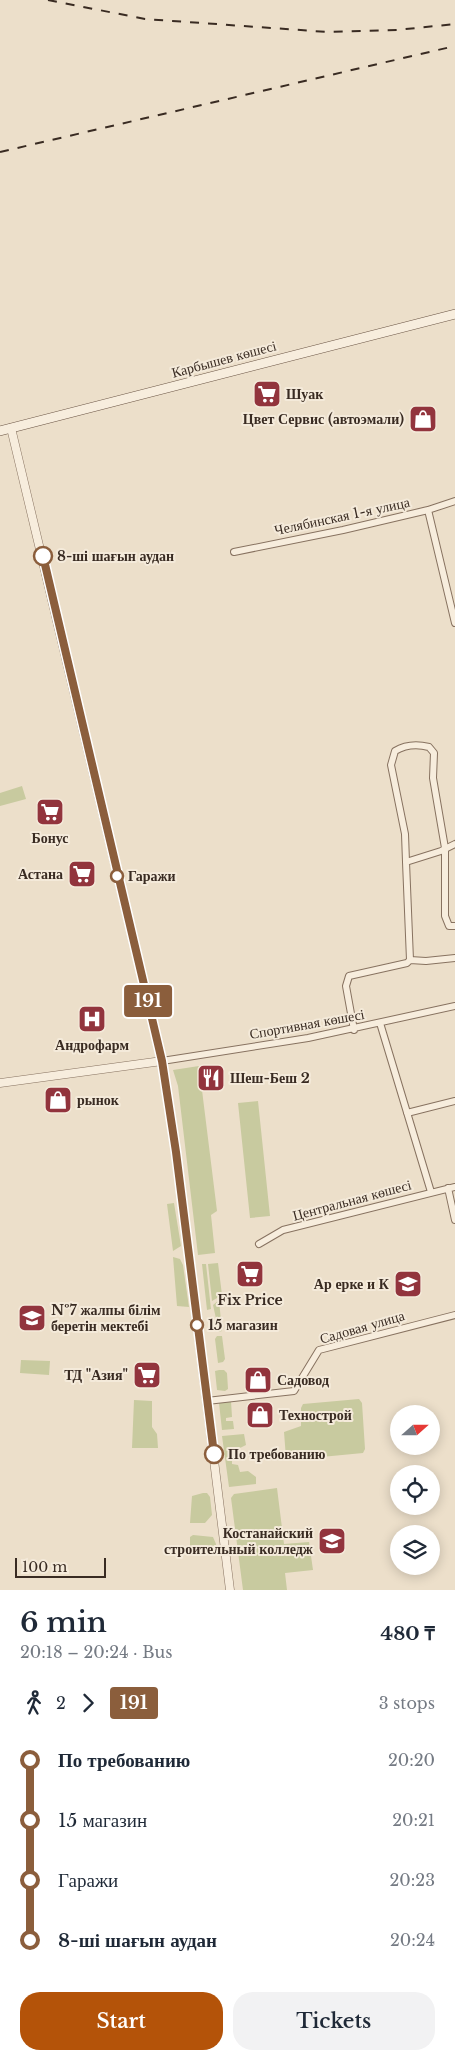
<!DOCTYPE html>
<meta charset="utf-8">
<style>
body{margin:0;font-family:"Libre Baskerville",serif;background:#f2f2f3;color:#1f2937;height:100vh;display:flex;flex-direction:column;font-size:19px;white-space:nowrap}
*{box-sizing:border-box;margin:0}
p{font-size:16px;color:#747a83}
.icon{flex:none;width:28px;height:28px;fill:none;stroke:currentColor;stroke-width:2;stroke-linecap:round;stroke-linejoin:round}
.map{position:relative;height:1590px;overflow:hidden}
.panel{display:flex;flex-direction:column;background:#fff;flex:1}
.panel>*{flex:none}
.badge{padding:0 10px;border-radius:4px;font-size:18px;line-height:32px}
.needle{width:32px;rotate:69deg}
.tools{position:absolute;left:390px;top:1405px;display:grid;gap:10px}
.tools a{display:grid;place-items:center;width:50px;height:50px;border-radius:50%;background:#fff;box-shadow:0 2px 12px #0003;font-size:25px}
.scale{position:absolute;left:15px;bottom:12px;width:91px;box-sizing:border-box;padding-left:5px;border:2px solid #392b22;border-top:0;font-size:14px;line-height:18px;white-space:nowrap;color:#392b22;-webkit-text-stroke:4px #f4eada;paint-order:stroke}
.map>.badge{position:absolute;translate:-50% -50%;box-shadow:0 0 0 2px #fff}
.legs{display:flex;align-items:center;gap:8px;height:55px;padding:0 20px;font-size:16px}
.legs p{margin-inline-start:auto}
.headline{display:flex;align-items:center;justify-content:space-between;height:85px;padding:0 20px}
h1{font-size:28px;font-weight:600;line-height:38px}
.primary-button{display:flex;gap:10px;margin-top:auto;padding:10px 20px}
.primary-button a{flex:1;height:58px;border-radius:20px;background:#b45309;color:#fff;font-size:20px;font-weight:600;line-height:58px;text-align:center}
.primary-button a+a{background:#f2f2f3;color:#1f2937}
ul{padding:0 20px;list-style:none}
li{display:flex;align-items:center;gap:18px;height:60px;font-size:19px}
li i{display:grid;place-items:center;width:8px;height:100%;margin:0 6px;background:currentColor}
li i::after{content:'';width:12px;height:12px;margin:-6px;border:4px solid;border-radius:50%;background:#fff}
li p{margin-inline-start:auto}
li:first-child i{background:linear-gradient(#0000 50%,currentColor 0)}
li:last-child i{background:linear-gradient(currentColor 50%,#0000 0)}
.map>svg:first-child{display:block}
.green{fill:#c8ca9f}
.lines{fill:none;stroke-linecap:round;stroke-linejoin:round}
.minor-casing{stroke:#877260;stroke-width:8}
.tertiary-casing{stroke:#877260;stroke-width:9}
.secondary-casing{stroke:#695343;stroke-width:10}
.minor{stroke:#f7eddd;stroke-width:6}
.tertiary{stroke:#f7eddd;stroke-width:8}
.secondary{stroke:#f7eddd;stroke-width:9}
.rail{stroke:#392b22;stroke-width:2;stroke-dasharray:9 9;stroke-linecap:butt}
.line-1-casing{stroke:#fff;stroke-width:11}
.line-1{stroke:#8b5e3c;stroke-width:8}
.stop-1-dot{fill:#fff;stroke:#8b5e3c;stroke-width:2.5}
.labels{text-anchor:middle;stroke-width:4;stroke-linejoin:round;paint-order:stroke}
.street-label{font-size:14px;fill:#392b22;stroke:#f4eada}
.poi-label{font-size:14px;font-weight:bold;fill:#392b22;stroke:#f4eada;text-anchor:start}
.stop-label{font-size:14px;font-weight:bold;fill:#392b22;stroke:#f4eada;text-anchor:start}
</style>
<div class="map">
<svg width="455" height="1590" viewBox="0 0 455 1590">
<rect width="100%" height="100%" fill="#ecdfca"/>
<!-- green -->
<path class="green" d="M22,786L26,799L0,806V793Z
M199,1066L217,1211L211,1215L215,1253L198,1255L178,1086L173,1070Z
M258,1101L270,1216L250,1218L238,1103Z
M174,1203L181,1246L173,1251L167,1204Z
M173,1257L180,1259L183,1265L189,1307L177,1306Z
M218,1263L222,1295L212,1301L208,1264Z
M202,1264H206L211,1309L207,1310Z
M219,1300L222,1331L219,1332L213,1305Z
M217,1336H222L225,1359L223,1362L218,1363L215,1339Z
M21,1360L50,1361L49,1375L20,1373Z
M219,1370H224L227,1373L228,1389L225,1391L217,1390L215,1371Z
M224,1399V1402L231,1401L232,1417L226,1418V1421H233L234,1429L222,1430L219,1403Z
M359,1399L362,1403L365,1449L363,1453L290,1460L286,1458L284,1432L301,1426V1408L303,1404Z
M134,1400L152,1401V1427L157,1434L158,1448H132Z
M244,1434L246,1445L238,1449V1459L232,1460V1464L238,1465L240,1472L248,1471L256,1477V1484L229,1487L222,1436Z
M277,1488L284,1544L309,1542L313,1570L285,1573L287,1590H243L231,1498L234,1494Z
M203,1493H207L210,1497L212,1515L205,1523H190L192,1496Z
M193,1535L213,1537L216,1544V1552L210,1554L190,1552V1537Z"/>
<g class="lines">
<defs>
<path id="minor" d="M428,510L455,623
M234,552L343,530L428,510L455,501
M406,862L405,834L391,765L395,751C405,745 417,744 429,747L434,753L433,778L445,848V916L449,926H455
M410,960L426,961L455,958
M380,1023L431,1192
M354,1030L346,986L349,976L407,963L410,960L406,862L441,851L455,844
M162,1061L308,1038L455,1006
M407,1113L455,1101
M448,1188L455,1220
M259,1244L283,1230L455,1187
M207,1401L294,1391L319,1350L455,1315"/>
<path id="tertiary" d="M11,428L162,1061L176,1152L230,1590
M0,1083L162,1061"/>
<path id="secondary" d="M0,431L455,314"/>
</defs>
<!-- minor casing -->
<use href="#minor" class="minor-casing"/>
<!-- tertiary casing -->
<use href="#tertiary" class="tertiary-casing"/>
<!-- secondary casing -->
<use href="#secondary" class="secondary-casing"/>
<!-- minor -->
<use href="#minor" class="minor"/>
<!-- tertiary -->
<use href="#tertiary" class="tertiary"/>
<!-- secondary -->
<use href="#secondary" class="secondary"/>
<!-- rail -->
<path class="rail" d="M48,0L145,19L328,32L397,30L455,24
M0,152L455,46"/>
</g>
<g class="lines">
<defs>
<path id="line-1" d="M43,556L162,1061L176,1152L214,1454"/>
</defs>
<!-- line-1 casing -->
<use href="#line-1" class="line-1-casing"/>
<!-- line-1 -->
<use href="#line-1" class="line-1"/>
</g>
<!-- icons -->
<defs>
<symbol id="supermarket-square" viewBox="-11 -11 22 22"><rect x="-9" y="-9" width="18" height="18" rx="4" fill="#92343d" stroke="#f4eada"/><path d="M-6-5.5h2.5l.6 2H6L4.5 2H-2.5L-4.4-4H-6ZM-1.5 3.2a1.3 1.3 0 1 0 .1 0ZM3 3.2a1.3 1.3 0 1 0 .1 0Z" fill="#fff"/></symbol>
<symbol id="shop-square" viewBox="-11 -11 22 22"><rect x="-9" y="-9" width="18" height="18" rx="4" fill="#92343d" stroke="#f4eada"/><path d="M-5-2.5h2.3a2.7 3.5 0 0 1 5.4 0H5L5.5 6h-11ZM-1.5-2.5h3a1.5 2.3 0 0 0-3 0Z" fill="#fff"/></symbol>
<symbol id="hospital-square" viewBox="-11 -11 22 22"><rect x="-9" y="-9" width="18" height="18" rx="4" fill="#92343d" stroke="#f4eada"/><path d="M-5-5h3v3.5h4V-5h3V5h-3V1.5h-4V5h-3Z" fill="#fff"/></symbol>
<symbol id="restaurant-square" viewBox="-11 -11 22 22"><rect x="-9" y="-9" width="18" height="18" rx="4" fill="#92343d" stroke="#f4eada"/><path d="M-5-6h1v4h1v-4h1v4h1v-4h1v5L-1.5 .5V6h-2V.5L-5-1ZM5-6V6H3V1.5H1.5Q1.5-4 5-6Z" fill="#fff"/></symbol>
<symbol id="school-square" viewBox="-11 -11 22 22"><rect x="-9" y="-9" width="18" height="18" rx="4" fill="#92343d" stroke="#f4eada"/><path d="M0-5L7-2L0 1L-7-2ZM-4 1L0 2.5L4 1V4Q0 6-4 4Z" fill="#fff"/></symbol>
<symbol id="university-square" viewBox="-11 -11 22 22"><rect x="-9" y="-9" width="18" height="18" rx="4" fill="#92343d" stroke="#f4eada"/><path d="M0-5L7-2L0 1L-7-2ZM-4 1L0 2.5L4 1V4Q0 6-4 4Z" fill="#fff"/></symbol>
</defs>
<g fill-rule="evenodd">
<use href="#supermarket-square" x="251" y="378" width="32" height="32"/>
<use href="#shop-square" x="407" y="403" width="32" height="32"/>
<use href="#supermarket-square" x="34" y="796" width="32" height="32"/>
<use href="#supermarket-square" x="66" y="858" width="32" height="32"/>
<use href="#hospital-square" x="76" y="1003" width="32" height="32"/>
<use href="#restaurant-square" x="195" y="1062" width="32" height="32"/>
<use href="#shop-square" x="42" y="1084" width="32" height="32"/>
<use href="#supermarket-square" x="234" y="1258" width="32" height="32"/>
<use href="#school-square" x="392" y="1268" width="32" height="32"/>
<use href="#school-square" x="16" y="1302" width="32" height="32"/>
<use href="#supermarket-square" x="131" y="1359" width="32" height="32"/>
<use href="#shop-square" x="242" y="1364" width="32" height="32"/>
<use href="#shop-square" x="244" y="1399" width="32" height="32"/>
<use href="#university-square" x="316" y="1525" width="32" height="32"/>
</g>
<!-- markers -->
<g class="stop-1-dot">
<circle cx="43" cy="556" r="9"/>
<circle cx="117" cy="876" r="6"/>
<circle cx="197" cy="1325" r="6"/>
<circle cx="214" cy="1454" r="9"/>
</g>
<g class="labels">
<!-- street labels -->
<g class="street-label">
<text transform="translate(224 359) rotate(-15)" y="5">Карбышев көшесі</text>
<text transform="translate(342 516) rotate(-12)" y="5">Челябинская 1-я улица</text>
<text transform="translate(307 1024) rotate(-10)" y="5">Спортивная көшесі</text>
<text transform="translate(352 1200) rotate(-15)" y="5">Центральная көшесі</text>
<text transform="translate(362 1327) rotate(-16)" y="5">Садовая улица</text>
</g>
<!-- poi labels -->
<g class="poi-label">
<text x="286" y="399">Шуак</text>
<text x="404" y="424" text-anchor="end">Цвет Сервис (автоэмали)</text>
<text x="50" y="843" text-anchor="middle">Бонус</text>
<text x="63" y="879" text-anchor="end">Астана</text>
<text x="92" y="1050" text-anchor="middle">Андрофарм</text>
<text x="230" y="1083">Шеш-Беш 2</text>
<text x="77" y="1105">рынок</text>
<text x="389" y="1289" text-anchor="end">Ар ерке и К</text>
<text x="250" y="1305" text-anchor="middle">Fix Price</text>
<text x="51" y="1315">№7 жалпы білім<tspan x="51" dy="16">беретін мектебі</tspan></text>
<text x="128" y="1380" text-anchor="end">ТД "Азия"</text>
<text x="277" y="1385">Садовод</text>
<text x="279" y="1420">Технострой</text>
<text x="313" y="1538" text-anchor="end">Костанайский<tspan x="313" dy="16">строительный колледж</tspan></text>
</g>
<!-- stop labels -->
<g class="stop-label">
<text x="57" y="561">8-ші шағын аудан</text>
<text x="128" y="881">Гаражи</text>
<text x="208" y="1330">15 магазин</text>
<text x="228" y="1459">По требованию</text>
</g>
</g>
</svg>
<div class="tools">
<a><svg class="needle" viewBox="-14 -14 28 28"><path d="M0-13l5 13h-10z" fill="#e53935"/><path d="M0 13l5-13h-10z" fill="#747a83"/></svg></a>
<a><svg class="icon" aria-label="locate" viewBox="0 0 24 24"><circle cx="12" cy="12" r="6"/><path d="M12 2v4M12 18v4M2 12h4M18 12h4"/></svg></a>
<a><svg class="icon" aria-label="layers" viewBox="0 0 24 24"><path d="M12 4l9 5-9 5-9-5zM3 14l9 5 9-5"/></svg></a>
</div>
<div class="scale">100 m</div>
<b class="badge" style="left:148px;top:1001px;background:#8b5e3c;color:#fff">191</b>
</div>
<section class="panel">
<div class="headline"><div><h1>6 min</h1><p>20:18 – 20:24 · Bus</p></div><b>480 ₸</b></div>
<div class="legs"><svg class="icon" aria-label="walk" viewBox="0 0 24 24"><circle cx="13" cy="4" r="2"/><path d="M13 8l-2 6 4 7M11 14l-3 7M7 12l3-4h3l4 4"/></svg>2<svg class="icon" aria-label="forward" viewBox="0 0 24 24"><path d="M9 5l7 7-7 7"/></svg><b class="badge" style="background:#8b5e3c;color:#fff">191</b><p>3 stops</p></div>
<ul>
<li><i style="color:#8b5e3c"></i><b>По требованию</b><p>20:20</p></li>
<li><i style="color:#8b5e3c"></i><span>15 магазин</span><p>20:21</p></li>
<li><i style="color:#8b5e3c"></i><span>Гаражи</span><p>20:23</p></li>
<li><i style="color:#8b5e3c"></i><b>8-ші шағын аудан</b><p>20:24</p></li>
</ul>
<div class="primary-button"><a>Start</a><a>Tickets</a></div>
</section>
